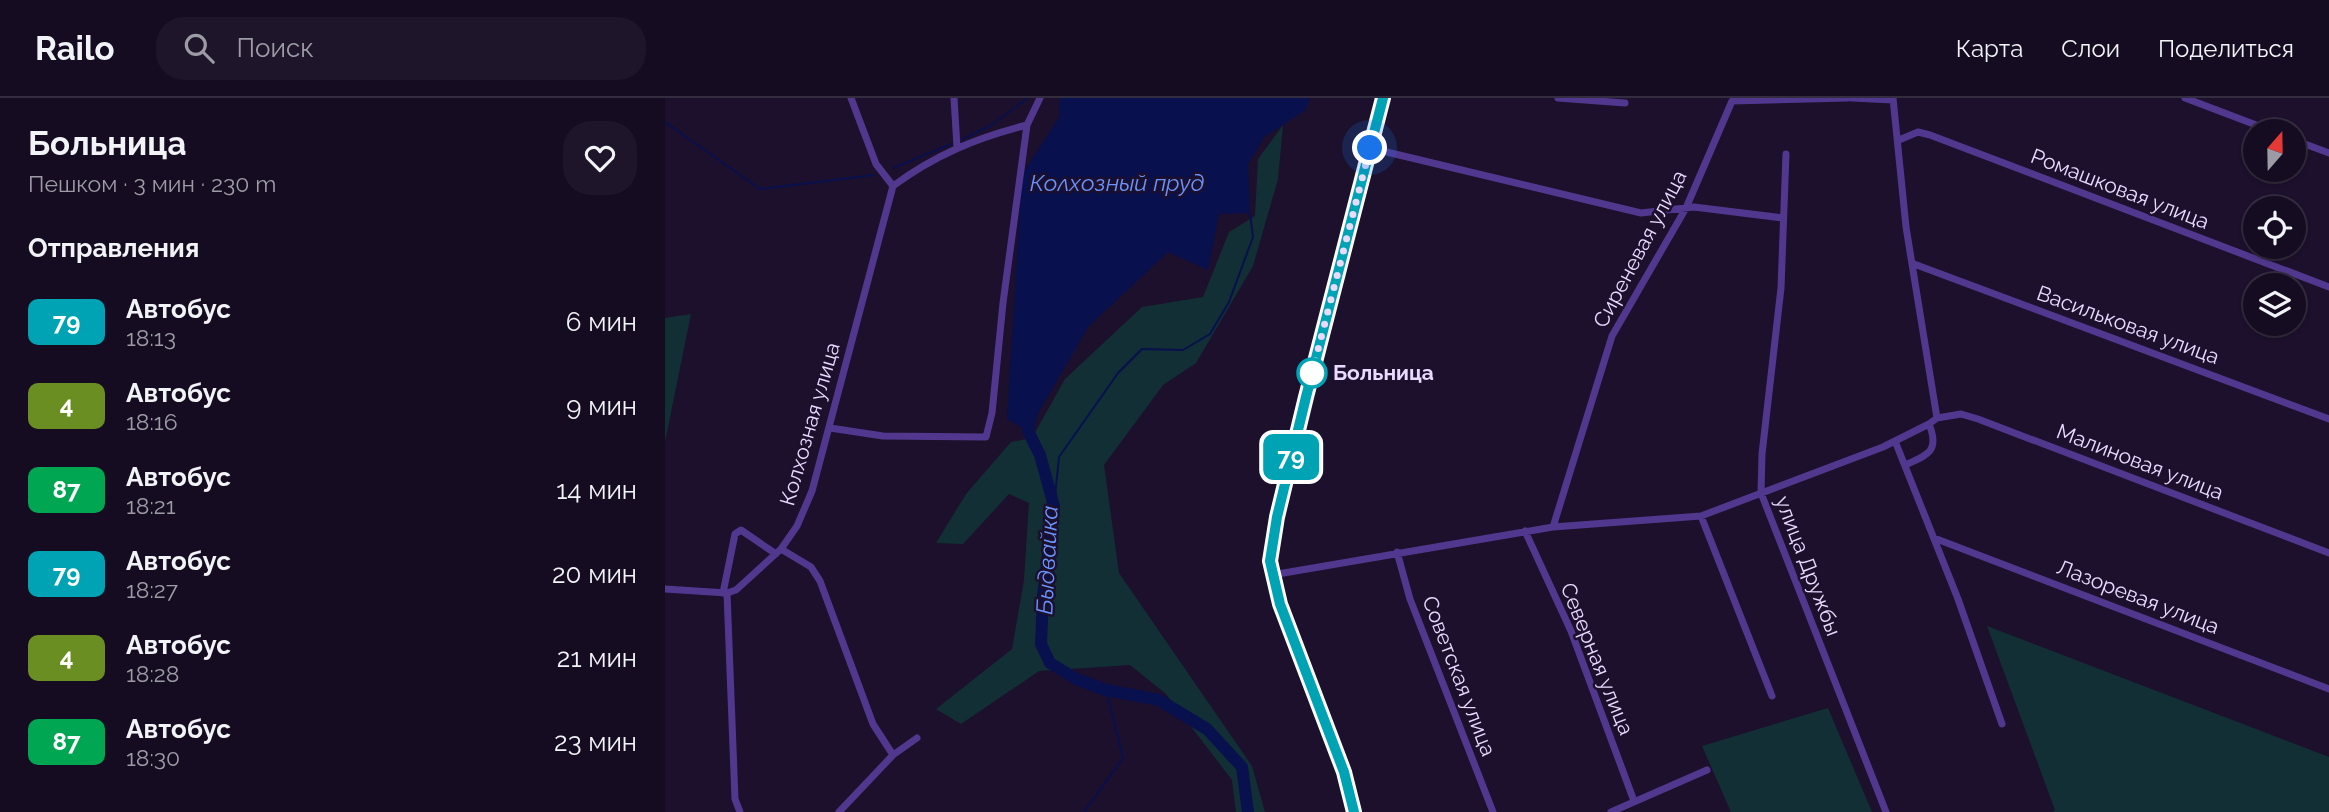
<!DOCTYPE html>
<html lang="ru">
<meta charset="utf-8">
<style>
body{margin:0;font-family:Raleway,sans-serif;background:#1e152a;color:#f1f3f6;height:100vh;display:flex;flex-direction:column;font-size:26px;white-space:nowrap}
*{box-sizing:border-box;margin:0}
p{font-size:23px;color:#9d9ba5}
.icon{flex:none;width:38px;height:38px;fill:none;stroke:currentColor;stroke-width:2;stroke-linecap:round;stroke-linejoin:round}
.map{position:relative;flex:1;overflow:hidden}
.side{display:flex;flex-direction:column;background:#150c21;width:665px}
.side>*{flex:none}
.badge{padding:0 14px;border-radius:10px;font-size:24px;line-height:46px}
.needle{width:46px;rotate:20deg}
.tools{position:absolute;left:1578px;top:21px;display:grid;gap:14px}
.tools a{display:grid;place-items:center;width:63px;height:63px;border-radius:50%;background:#150c21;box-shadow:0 2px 5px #0004,0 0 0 2px #342c3f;font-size:35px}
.you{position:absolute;width:35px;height:35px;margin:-18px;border:5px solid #fff;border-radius:50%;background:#1a73e8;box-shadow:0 0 0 10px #1a73e833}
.map>.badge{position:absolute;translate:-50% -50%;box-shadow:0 0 0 4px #fff}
h2{padding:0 28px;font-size:26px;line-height:63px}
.round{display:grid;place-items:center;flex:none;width:74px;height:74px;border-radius:28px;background:#1e152a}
.overview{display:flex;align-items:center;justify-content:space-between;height:119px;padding:0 28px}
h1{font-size:33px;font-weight:700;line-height:52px}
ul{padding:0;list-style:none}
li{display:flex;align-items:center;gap:21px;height:84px;padding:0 28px}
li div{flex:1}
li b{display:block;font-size:26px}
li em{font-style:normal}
li .badge{min-width:77px;font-weight:700;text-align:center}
header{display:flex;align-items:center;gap:42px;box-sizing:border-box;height:98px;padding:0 35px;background:#150c21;border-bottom:2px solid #342c3f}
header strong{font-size:33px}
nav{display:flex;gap:38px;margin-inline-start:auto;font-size:24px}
.search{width:490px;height:63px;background:#1e152a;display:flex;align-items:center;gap:18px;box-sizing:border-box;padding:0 24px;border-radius:28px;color:#9d9ba5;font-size:26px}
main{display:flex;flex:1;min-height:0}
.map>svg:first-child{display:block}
.green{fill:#122f36}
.water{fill:#08104d}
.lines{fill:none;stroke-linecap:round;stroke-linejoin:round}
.stream{stroke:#08104d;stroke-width:2}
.river{stroke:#08104d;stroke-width:12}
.minor{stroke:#51388e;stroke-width:7}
.secondary{stroke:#9872ff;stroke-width:10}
.line-casing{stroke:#fff;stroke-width:16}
.line{stroke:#00a3b4;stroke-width:10}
.walk{stroke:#e8dbff;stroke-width:7;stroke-dasharray:0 12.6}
.stop-dot{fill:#fff;stroke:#00a3b4;stroke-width:3.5}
.labels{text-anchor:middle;stroke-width:5;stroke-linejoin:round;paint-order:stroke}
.street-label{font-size:21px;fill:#e8dbff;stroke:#1c102c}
.stop-label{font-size:21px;font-weight:bold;fill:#e8dbff;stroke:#1c102c;text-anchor:start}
.water-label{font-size:23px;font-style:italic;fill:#6994ff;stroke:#1c102c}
</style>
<header>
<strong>Railo</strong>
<div class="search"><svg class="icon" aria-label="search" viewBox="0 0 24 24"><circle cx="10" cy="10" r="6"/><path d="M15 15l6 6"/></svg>Поиск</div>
<nav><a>Карта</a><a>Слои</a><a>Поделиться</a></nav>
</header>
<main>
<section class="side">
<div class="overview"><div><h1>Больница</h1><p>Пешком · 3 мин · 230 m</p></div><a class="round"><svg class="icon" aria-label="heart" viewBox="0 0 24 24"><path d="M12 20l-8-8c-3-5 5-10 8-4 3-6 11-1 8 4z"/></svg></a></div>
<h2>Отправления</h2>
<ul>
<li><span class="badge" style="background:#00a3b4;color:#fff">79</span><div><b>Автобус</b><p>18:13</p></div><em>6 мин</em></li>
<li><span class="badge" style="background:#6b8e23;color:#fff">4</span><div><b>Автобус</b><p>18:16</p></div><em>9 мин</em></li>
<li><span class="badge" style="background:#00a651;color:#fff">87</span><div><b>Автобус</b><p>18:21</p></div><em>14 мин</em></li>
<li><span class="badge" style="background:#00a3b4;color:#fff">79</span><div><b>Автобус</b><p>18:27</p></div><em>20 мин</em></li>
<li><span class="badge" style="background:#6b8e23;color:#fff">4</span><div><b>Автобус</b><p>18:28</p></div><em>21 мин</em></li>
<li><span class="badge" style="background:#00a651;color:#fff">87</span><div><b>Автобус</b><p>18:30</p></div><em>23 мин</em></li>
</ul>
</section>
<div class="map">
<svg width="1664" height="714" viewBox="0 0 1664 714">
<rect width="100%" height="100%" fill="#1c102c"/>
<!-- green -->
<path class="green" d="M618,27L613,81L588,168L531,265L498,287L439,367L454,475L587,668L600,714H571L567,682L501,596L465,567L374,573L296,626L271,611L347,551L359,482L364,405L344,396L298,446L271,445L301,396L346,344L367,340L400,281L477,209L538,199L564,134L590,118L593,61Z
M26,216L0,344V220Z
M1322,528L1664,659V714H1387L1390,712Z
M1163,610L1207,714H1066L1037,648Z"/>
<!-- water -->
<path class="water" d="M395,0H645L641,12L599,39L583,66L585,115L554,116L543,172L503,154L423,229L363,333L342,321L357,77L394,19Z"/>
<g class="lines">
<!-- stream -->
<path class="stream" d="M0,24L95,91L209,77
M298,41L325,28L363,0
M228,70L286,46
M389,408L394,359L453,275L477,251L518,252L545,236L564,204L588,139L585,115
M419,714L458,660L441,592"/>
<!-- river -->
<path class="river" d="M366,318L363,333L375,357L389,408L378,498L376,546L385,565L411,581L441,592L494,602L542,631L577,669L583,714"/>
<!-- minor -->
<path class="minor" d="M186,0L211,66L228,88
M289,0L292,49
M893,0L960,5
M1187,0L1228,2
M1520,0L1607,33
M1234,42L1253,34L1265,37L1664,189
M1629,42L1664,55
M705,50L976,115L1029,109L1118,120
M1121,56L1116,190L1097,356L1096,395L1221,714
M1249,166L1664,321
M1272,320L1296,316L1313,321L1664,455
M165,330L218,338L321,339L327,315L338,205L362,27
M1230,343L1293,501L1337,626
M1240,367C1263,357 1275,353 1264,326
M1036,418L1107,598
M888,429L947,238L1021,110L1067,3L1183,0
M860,433L906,533L969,703
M1269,440L1664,591
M116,451L146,469L155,483L208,626L228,657
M732,454L745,501L828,714
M607,477L888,429L1036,418L1218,349L1264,326L1272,320L1241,129L1228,0
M0,491L62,495L71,492L116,451L132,428L147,393L228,88C270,57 311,40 362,27L375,0
M58,495L70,436L76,432L111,456
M62,495L70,701L75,714
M174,714L228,657L252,640
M946,714L1042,672"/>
<!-- secondary -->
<path class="secondary" d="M689,714L679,674L615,506L605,463L612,419L641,300L718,0"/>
</g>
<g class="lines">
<defs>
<path id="line" d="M689,714L679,674L615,506L605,463L612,419L641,299L718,0"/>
</defs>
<!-- line casing -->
<use href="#line" class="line-casing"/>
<!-- line -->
<use href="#line" class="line"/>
<!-- walk -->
<path class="walk" d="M647,275L705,50"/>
</g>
<!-- markers -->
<circle class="stop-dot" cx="647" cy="275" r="14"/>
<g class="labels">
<!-- street labels -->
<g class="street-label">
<text transform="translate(1455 91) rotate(21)" y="7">Ромашковая улица</text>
<text transform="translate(975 151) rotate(-62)" y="7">Сиреневая улица</text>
<text transform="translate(1463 227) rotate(20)" y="7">Васильковая улица</text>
<text transform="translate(145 326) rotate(-74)" y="7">Колхозная улица</text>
<text transform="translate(1475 364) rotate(21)" y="7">Малиновая улица</text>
<text transform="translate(1143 468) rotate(69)" y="7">улица Дружбы</text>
<text transform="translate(1473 499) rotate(21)" y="7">Лазоревая улица</text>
<text transform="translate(932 561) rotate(68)" y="7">Северная улица</text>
<text transform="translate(794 578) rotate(69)" y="7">Советская улица</text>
</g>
<!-- stop labels -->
<g class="stop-label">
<text x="668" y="282">Больница</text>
</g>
<!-- water labels -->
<g class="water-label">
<text x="452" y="93">Колхозный пруд</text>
<text transform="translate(382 462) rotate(-87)" y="8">Быдвайка</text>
</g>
</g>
</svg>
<div class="tools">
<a><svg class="needle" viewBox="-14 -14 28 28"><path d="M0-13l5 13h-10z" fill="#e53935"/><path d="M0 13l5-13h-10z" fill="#9d9ba5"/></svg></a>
<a><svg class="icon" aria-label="locate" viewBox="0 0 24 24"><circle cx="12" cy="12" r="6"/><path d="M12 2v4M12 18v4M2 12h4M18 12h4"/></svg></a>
<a><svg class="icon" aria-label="layers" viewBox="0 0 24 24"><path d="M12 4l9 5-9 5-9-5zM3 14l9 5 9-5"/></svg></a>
</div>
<div class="you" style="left:705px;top:50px"></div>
<b class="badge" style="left:626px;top:359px;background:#00a3b4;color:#fff">79</b>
</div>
</main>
